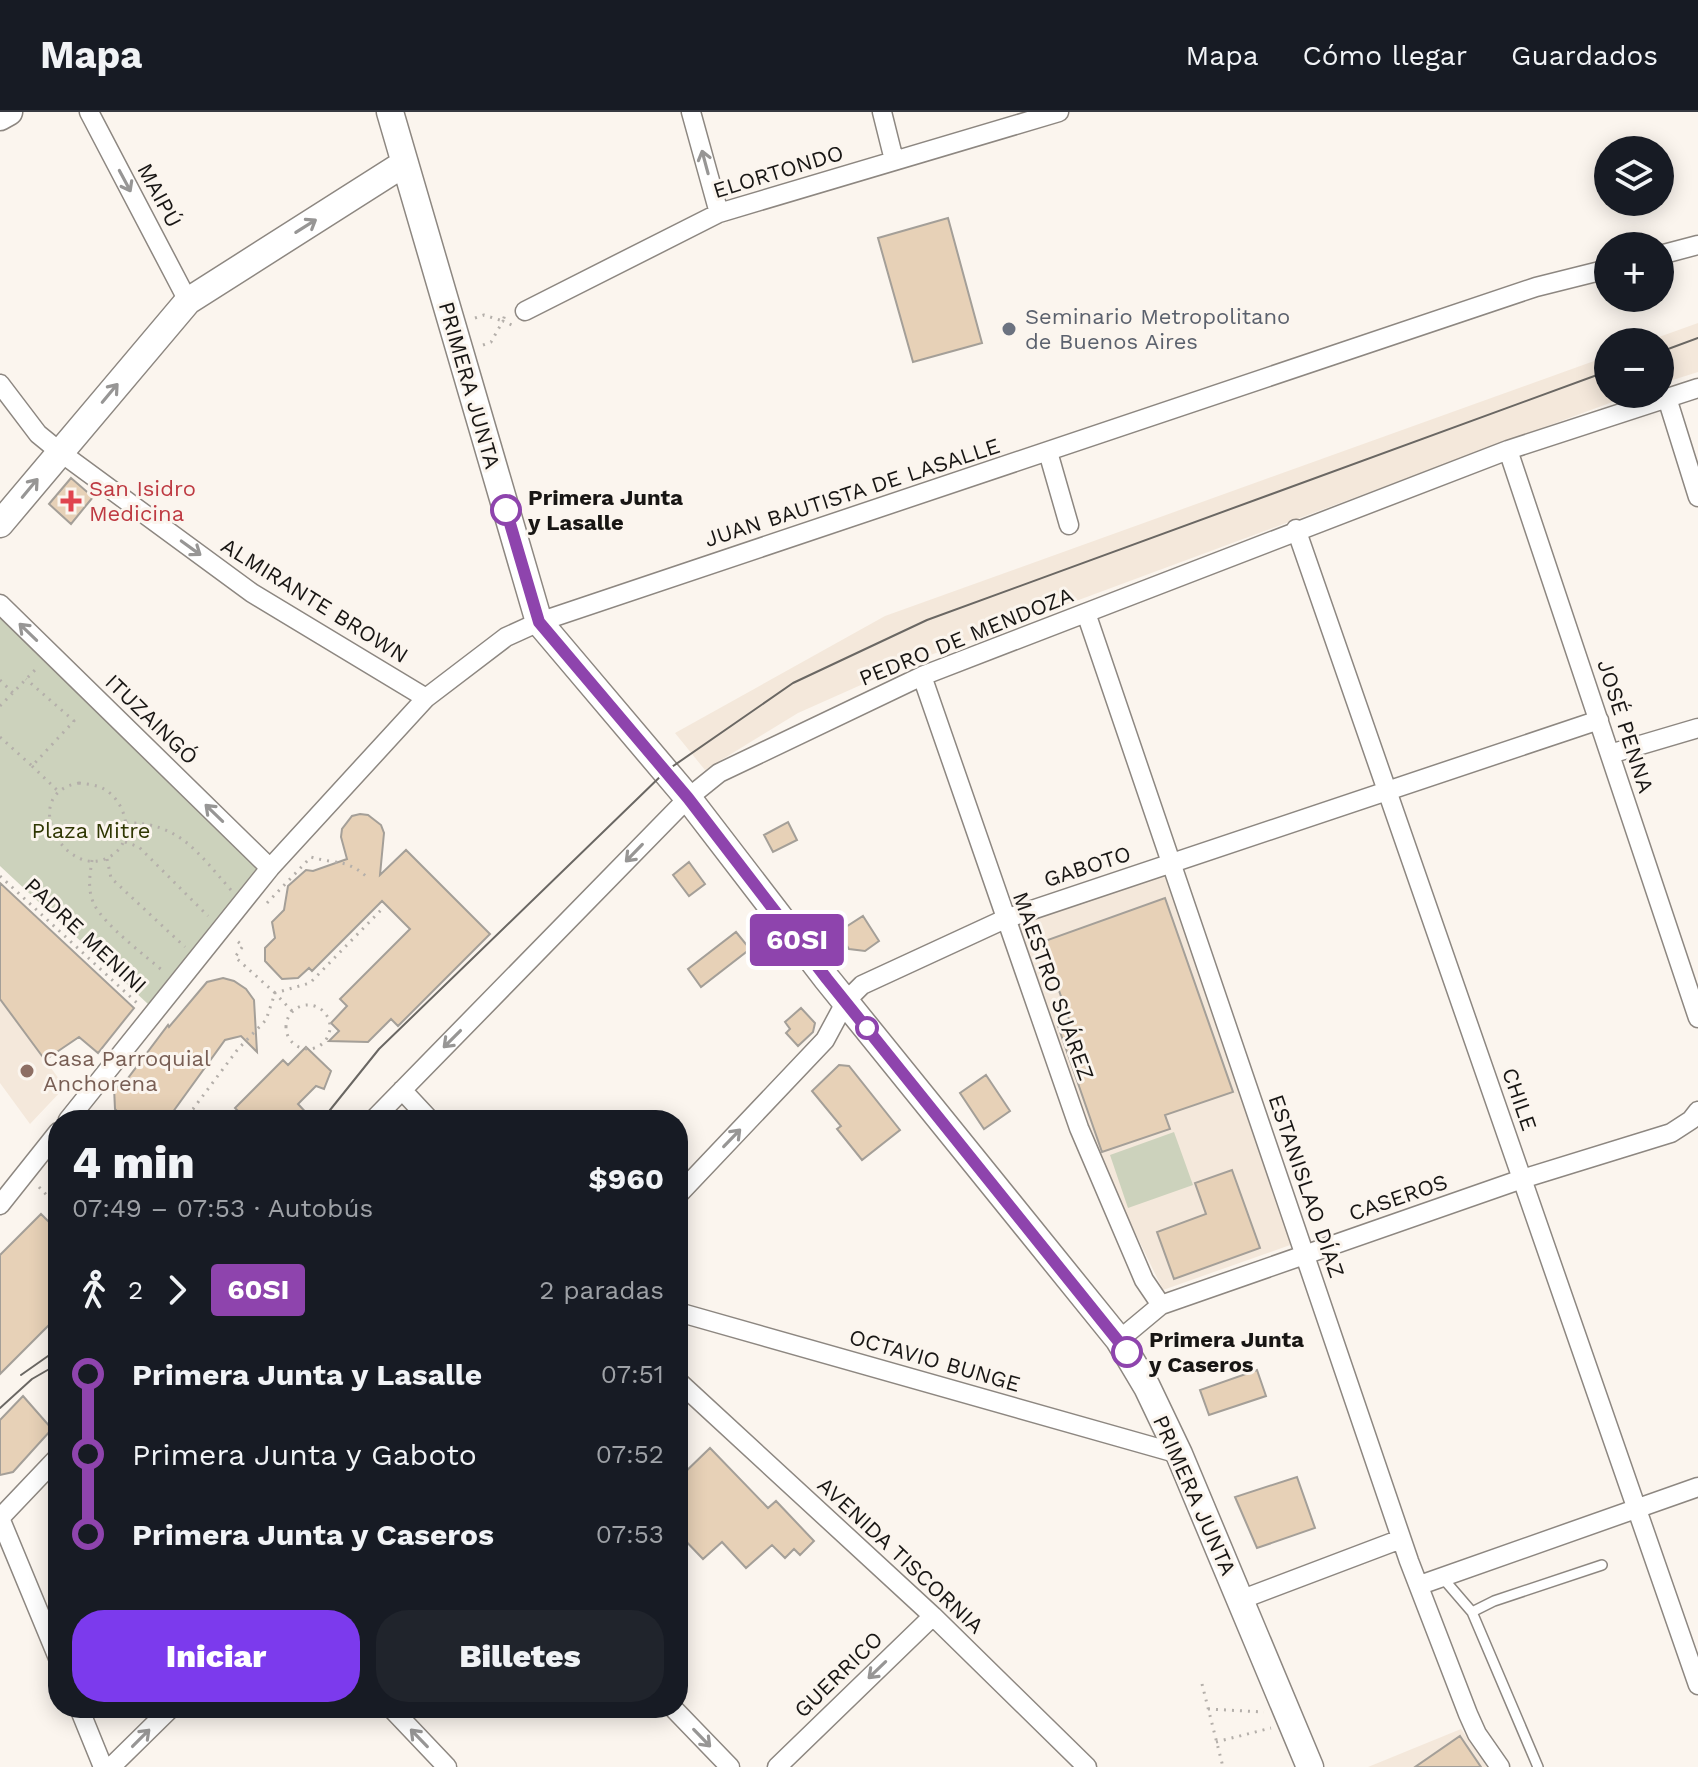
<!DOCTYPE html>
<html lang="es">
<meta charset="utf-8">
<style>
body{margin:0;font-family:"Work Sans",sans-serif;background:#20242c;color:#f1f3f6;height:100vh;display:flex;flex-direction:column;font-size:30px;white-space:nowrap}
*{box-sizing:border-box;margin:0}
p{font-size:26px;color:#9ea1a6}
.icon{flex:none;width:44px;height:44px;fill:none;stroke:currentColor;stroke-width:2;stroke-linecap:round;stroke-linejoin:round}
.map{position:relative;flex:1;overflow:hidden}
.drawer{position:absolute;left:48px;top:998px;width:640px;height:608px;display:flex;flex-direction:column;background:#171b24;border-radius:32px;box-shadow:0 4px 20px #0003}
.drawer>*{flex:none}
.badge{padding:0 16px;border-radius:6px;font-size:28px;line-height:52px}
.tools{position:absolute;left:1594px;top:24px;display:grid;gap:16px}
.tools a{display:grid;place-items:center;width:80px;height:80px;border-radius:50%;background:#171b24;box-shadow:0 4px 20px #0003;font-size:40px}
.map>.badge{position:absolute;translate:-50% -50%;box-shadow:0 0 0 4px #fff}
.legs{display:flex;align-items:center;gap:12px;height:88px;padding:0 24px;font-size:26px}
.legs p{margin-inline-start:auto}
.overview{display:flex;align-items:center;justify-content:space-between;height:136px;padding:0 24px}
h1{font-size:44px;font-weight:800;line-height:60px}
.primary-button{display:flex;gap:16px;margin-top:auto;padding:16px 24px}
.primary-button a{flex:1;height:92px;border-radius:32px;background:#7c3aed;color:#fff;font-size:32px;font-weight:800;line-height:92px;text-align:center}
.primary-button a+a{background:#20242c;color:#f1f3f6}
ul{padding:0 24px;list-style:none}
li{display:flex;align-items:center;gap:28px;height:80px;font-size:30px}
li i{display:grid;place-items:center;width:12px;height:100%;margin:0 10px;background:currentColor}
li i::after{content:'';width:20px;height:20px;margin:-10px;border:6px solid;border-radius:50%;background:#171b24}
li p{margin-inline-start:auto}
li:first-child i{background:linear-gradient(#0000 50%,currentColor 0)}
li:last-child i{background:linear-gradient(currentColor 50%,#0000 0)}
header{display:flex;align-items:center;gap:48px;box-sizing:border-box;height:112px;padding:0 40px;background:#171b24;border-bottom:2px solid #363941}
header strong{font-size:38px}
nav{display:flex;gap:44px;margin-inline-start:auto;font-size:28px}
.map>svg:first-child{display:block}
.built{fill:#f4e8db}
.green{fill:#ccd2bc}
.building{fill:#e7d1b7;stroke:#a49f98;stroke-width:2}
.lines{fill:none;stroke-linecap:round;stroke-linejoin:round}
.lane-casing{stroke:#8d8781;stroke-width:12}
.street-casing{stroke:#8d8781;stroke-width:21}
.secondary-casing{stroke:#8d8781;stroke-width:29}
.path{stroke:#b4afaa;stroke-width:3;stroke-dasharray:2 6;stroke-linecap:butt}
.lane{stroke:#fff;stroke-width:9}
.street{stroke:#fff;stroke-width:18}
.secondary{stroke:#fff;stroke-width:26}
.tram{stroke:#6a6763;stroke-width:2}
.oneway{stroke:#979695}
.line-1-casing{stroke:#fff;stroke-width:18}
.line-1{stroke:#8e44ad;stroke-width:12}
.worship-dot{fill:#6b7280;stroke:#fbf5ee;stroke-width:3}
.health-dot{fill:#e0444e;stroke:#fbf5ee;stroke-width:3}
.stop-1-dot{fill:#fff;stroke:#8e44ad;stroke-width:4}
.education-dot{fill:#8d6e63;stroke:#fbf5ee;stroke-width:3}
.labels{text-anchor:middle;stroke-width:6;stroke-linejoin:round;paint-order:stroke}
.street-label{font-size:22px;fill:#181614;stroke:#fbf5ee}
.worship-label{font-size:22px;fill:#5b616d;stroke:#fbf5ee;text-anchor:start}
.health-label{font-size:22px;fill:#be3a42;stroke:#fbf5ee;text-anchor:start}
.stop-label{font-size:22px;font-weight:bold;fill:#181614;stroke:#fbf5ee;text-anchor:start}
.park-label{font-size:22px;fill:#2f3702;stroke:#fbf5ee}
.education-label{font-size:22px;fill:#785e54;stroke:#fbf5ee;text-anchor:start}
</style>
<header>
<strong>Mapa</strong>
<nav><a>Mapa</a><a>Cómo llegar</a><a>Guardados</a></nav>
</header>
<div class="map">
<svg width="1698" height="1655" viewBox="0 0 1698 1655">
<rect width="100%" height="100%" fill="#fbf5ee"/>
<!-- built -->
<path class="built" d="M1698,211V260L1660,272V230H1645Z
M1608,244V282H1634L917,548L798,601L705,658L675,621L885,504Z
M1167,762L1293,1132L1163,1178L1089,1026L1012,813Z
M0,887L65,975L30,1012L0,971Z
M1461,1617L1487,1655H1368Z"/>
<!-- green -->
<path class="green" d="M0,503L259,757L148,892L0,754Z
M1174,1020L1193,1073L1128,1096L1110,1043Z"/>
<!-- building -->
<path class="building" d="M948,106L982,231L913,250L878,126Z
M71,366L93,385L71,412L49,392Z
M360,702L368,703L381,713L384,721L380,763L406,738L490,822L398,914L391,907L368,930L329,929L339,919L331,911L347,894L340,887L410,817L382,789L312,859L309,856L298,866L282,867L265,849V836L275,826L272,810L284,798L288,774L306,758L313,759L347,747L341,725L342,717L352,704Z
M788,710L797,728L773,740L764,723Z
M689,750L705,772L689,784L673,763Z
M0,771L134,896L98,941L79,925L45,948L0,887Z
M1165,786L1233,980L1165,1003L1170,1017L1102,1040L1058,914L1070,910L1042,830Z
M863,804L879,829L865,839L849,837L838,820Z
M736,820L750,837L701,875L688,857Z
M223,866L234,869L246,877L254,888L257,940L241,924L225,928L167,1008H125L115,997L114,975L122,974L168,913L169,915L207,870Z
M801,896L815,911L813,920L798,934L786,921L790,917L785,910Z
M306,935L331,959L324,977L316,974L298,992L313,1008H231L239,1000L235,996L283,948L288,953Z
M839,953L849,954L900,1018L862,1048L837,1017L841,1014L812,979Z
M986,963L1010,999L984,1017L960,981Z
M1232,1058L1260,1136L1174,1167L1157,1120L1206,1102L1195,1071Z
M41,1102L58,1119V1204L0,1262V1143Z
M1257,1258L1266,1284L1209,1303L1200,1278Z
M23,1284L52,1317L13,1360L0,1363V1308Z
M710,1336L768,1396L776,1389L814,1429L800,1443L794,1437L785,1446L772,1433L746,1456L722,1430L703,1447L678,1421V1367Z
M1297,1365L1315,1416L1257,1436L1235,1385Z
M1460,1624L1481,1655H1415Z"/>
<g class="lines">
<defs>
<path id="lane" d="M1441,1464L1472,1500L1494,1489L1602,1453
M1472,1500L1538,1655"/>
<path id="street" d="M89,0L188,189
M691,0L719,101
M882,0L894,48
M1660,143L1698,133
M525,199L719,101L1059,0
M0,272L38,322L60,340L252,481L426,586
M1667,286L1698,385
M1508,338L1698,906
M1048,340L1069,413
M1296,417L1698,1573
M0,492L270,756
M1086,501L1409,1449L1468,1602L1477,1622L1500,1655
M922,564L1079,1016L1144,1168L1161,1193
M1610,642L1698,616
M402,978L430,1008
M68,1008L270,756L426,586L506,525L539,510L1536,175L1608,157
M373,1008L688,686L719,661L922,564L1508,338L1698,276
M678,1083L825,928L846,889L862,873L1005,807L1599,608
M0,1093L58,1020
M678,1200L1179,1342
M1119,1228L1161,1193L1522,1067L1671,1021L1691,1008L1698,999
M678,1269L933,1504L1087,1655
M0,1406L58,1546
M0,1406L58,1345
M1420,1473L1698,1375
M1240,1488L1401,1427
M79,1596L103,1655
M391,1596L447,1655
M673,1596L730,1655
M111,1655L171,1596
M777,1655L933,1504"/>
<path id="secondary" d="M390,0L539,510L688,686L827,867L1119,1228L1147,1275L1179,1342L1310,1655
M0,5L9,0
M0,412L188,189L405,51"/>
</defs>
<!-- lane casing -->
<use href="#lane" class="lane-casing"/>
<!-- street casing -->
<use href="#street" class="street-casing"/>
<!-- secondary casing -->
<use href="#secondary" class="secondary-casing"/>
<!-- path -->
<path class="path" d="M475,206L484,203L503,209L506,199
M483,233L491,230L503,209L514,214
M0,568L13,581
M0,594L35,558
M0,625L32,654L74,609L26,567
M32,654L58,679
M79,671C87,672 97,673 104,677C127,690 136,729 111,744C67,772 16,682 79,671Z
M126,711C179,710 198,741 231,778
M125,730L139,735L208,804
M107,747L111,766L185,835
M92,748C90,762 87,778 94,792C104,813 146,844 164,860
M0,764L137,891
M267,791L311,745C338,753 347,746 369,767
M286 915a22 22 0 1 1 44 0a22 22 0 1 1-44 0Z
M292,899L275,881L310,871L383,796
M181,1008L193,997L238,937L266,908L275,881L235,845L243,834L236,828
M39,1075L58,1095
M1202,1572L1223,1655
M1208,1597L1264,1600
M1216,1630L1271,1616"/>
<!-- lane -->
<use href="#lane" class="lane"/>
<!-- street -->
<use href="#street" class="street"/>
<!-- secondary -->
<use href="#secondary" class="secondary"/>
<!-- tram -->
<path class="tram" d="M1660,240L1698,226
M322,1008L379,937L666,659L793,571L927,508L1608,259
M21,1263L58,1237
M0,1296L32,1267L58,1252"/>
</g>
<!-- one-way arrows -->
<defs><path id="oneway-shaft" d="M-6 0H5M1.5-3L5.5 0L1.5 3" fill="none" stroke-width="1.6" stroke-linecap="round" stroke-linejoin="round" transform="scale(2)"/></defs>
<g class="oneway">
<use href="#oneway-shaft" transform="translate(705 50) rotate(-105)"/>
<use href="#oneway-shaft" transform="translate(125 69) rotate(62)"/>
<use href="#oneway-shaft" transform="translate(306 114) rotate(-32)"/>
<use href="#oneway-shaft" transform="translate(110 281) rotate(-50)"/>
<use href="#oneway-shaft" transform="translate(30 376) rotate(-50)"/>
<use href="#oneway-shaft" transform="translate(191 436) rotate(36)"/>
<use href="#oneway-shaft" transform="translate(28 520) rotate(-136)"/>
<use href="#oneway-shaft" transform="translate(214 701) rotate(-136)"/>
<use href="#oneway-shaft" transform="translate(634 741) rotate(134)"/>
<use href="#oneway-shaft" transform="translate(452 927) rotate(135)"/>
<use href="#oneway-shaft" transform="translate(732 1026) rotate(-46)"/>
<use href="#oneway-shaft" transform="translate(877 1558) rotate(136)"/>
<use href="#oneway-shaft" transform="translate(141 1626) rotate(-45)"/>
<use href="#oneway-shaft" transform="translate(419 1626) rotate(-134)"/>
<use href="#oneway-shaft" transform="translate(702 1626) rotate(46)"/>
</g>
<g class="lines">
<defs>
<path id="line-1" d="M506,398L539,510L688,686L827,867L1127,1240"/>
</defs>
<!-- line-1 casing -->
<use href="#line-1" class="line-1-casing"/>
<!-- line-1 -->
<use href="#line-1" class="line-1"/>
</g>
<!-- markers -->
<circle class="worship-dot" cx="1009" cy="217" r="8"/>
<path class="health-dot" d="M67 377h8v8h8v8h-8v8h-8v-8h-8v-8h8z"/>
<g class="stop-1-dot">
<circle cx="506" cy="398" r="14"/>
<circle cx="867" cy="916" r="10"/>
<circle cx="1127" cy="1240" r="14"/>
</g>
<circle class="education-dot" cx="27" cy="959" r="8"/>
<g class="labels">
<!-- street labels -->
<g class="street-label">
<text transform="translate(778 59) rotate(-17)" y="8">ELORTONDO</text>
<text transform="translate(160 83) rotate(62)" y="8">MAIPÚ</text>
<text transform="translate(470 273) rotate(74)" y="8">PRIMERA JUNTA</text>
<text transform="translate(852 380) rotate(-18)" y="8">JUAN BAUTISTA DE LASALLE</text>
<text transform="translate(315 488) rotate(32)" y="8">ALMIRANTE BROWN</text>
<text transform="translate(966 524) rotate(-22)" y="8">PEDRO DE MENDOZA</text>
<text transform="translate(152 607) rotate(44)" y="8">ITUZAINGÓ</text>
<text transform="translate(1626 614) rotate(72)" y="8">JOSÉ PENNA</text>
<text transform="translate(1087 754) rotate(-18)" y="8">GABOTO</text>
<text transform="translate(86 823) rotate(43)" y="8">PADRE MENINI</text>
<text transform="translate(1054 874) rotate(70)" y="8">MAESTRO SUÁREZ</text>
<text transform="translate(1520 987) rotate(71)" y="8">CHILE</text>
<text transform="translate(1307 1074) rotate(71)" y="8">ESTANISLAO DÍAZ</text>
<text transform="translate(1398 1085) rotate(-19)" y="8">CASEROS</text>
<text transform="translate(935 1248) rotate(16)" y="8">OCTAVIO BUNGE</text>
<text transform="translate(1195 1383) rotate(66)" y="8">PRIMERA JUNTA</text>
<text transform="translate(901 1443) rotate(43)" y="8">AVENIDA TISCORNIA</text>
<text transform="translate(838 1562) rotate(-44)" y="8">GUERRICO</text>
</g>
<!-- worship labels -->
<g class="worship-label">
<text x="1025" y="212">Seminario Metropolitano<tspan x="1025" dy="25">de Buenos Aires</tspan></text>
</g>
<!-- health labels -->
<g class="health-label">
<text x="89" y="384">San Isidro<tspan x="89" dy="25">Medicina</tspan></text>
</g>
<!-- stop labels -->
<g class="stop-label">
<text x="528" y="393">Primera Junta<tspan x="528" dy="25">y Lasalle</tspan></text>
<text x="1149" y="1235">Primera Junta<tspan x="1149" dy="25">y Caseros</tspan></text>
</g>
<!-- park labels -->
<g class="park-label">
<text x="91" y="726">Plaza Mitre</text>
</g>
<!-- education labels -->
<g class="education-label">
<text x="43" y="954">Casa Parroquial<tspan x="43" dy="25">Anchorena</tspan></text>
</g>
</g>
</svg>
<div class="tools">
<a><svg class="icon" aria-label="layers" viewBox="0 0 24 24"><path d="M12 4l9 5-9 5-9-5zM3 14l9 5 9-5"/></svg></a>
<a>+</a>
<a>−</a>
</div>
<b class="badge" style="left:797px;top:828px;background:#8e44ad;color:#fff">60SI</b>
<section class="drawer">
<div class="overview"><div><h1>4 min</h1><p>07:49 – 07:53 · Autobús</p></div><b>$960</b></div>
<div class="legs"><svg class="icon" aria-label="walk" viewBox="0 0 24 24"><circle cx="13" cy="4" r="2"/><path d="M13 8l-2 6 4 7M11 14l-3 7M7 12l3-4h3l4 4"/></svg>2<svg class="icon" aria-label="forward" viewBox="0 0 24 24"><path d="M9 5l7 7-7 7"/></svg><b class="badge" style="background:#8e44ad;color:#fff">60SI</b><p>2 paradas</p></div>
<ul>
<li><i style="color:#8e44ad"></i><b>Primera Junta y Lasalle</b><p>07:51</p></li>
<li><i style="color:#8e44ad"></i><span>Primera Junta y Gaboto</span><p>07:52</p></li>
<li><i style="color:#8e44ad"></i><b>Primera Junta y Caseros</b><p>07:53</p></li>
</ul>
<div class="primary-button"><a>Iniciar</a><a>Billetes</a></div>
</section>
</div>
